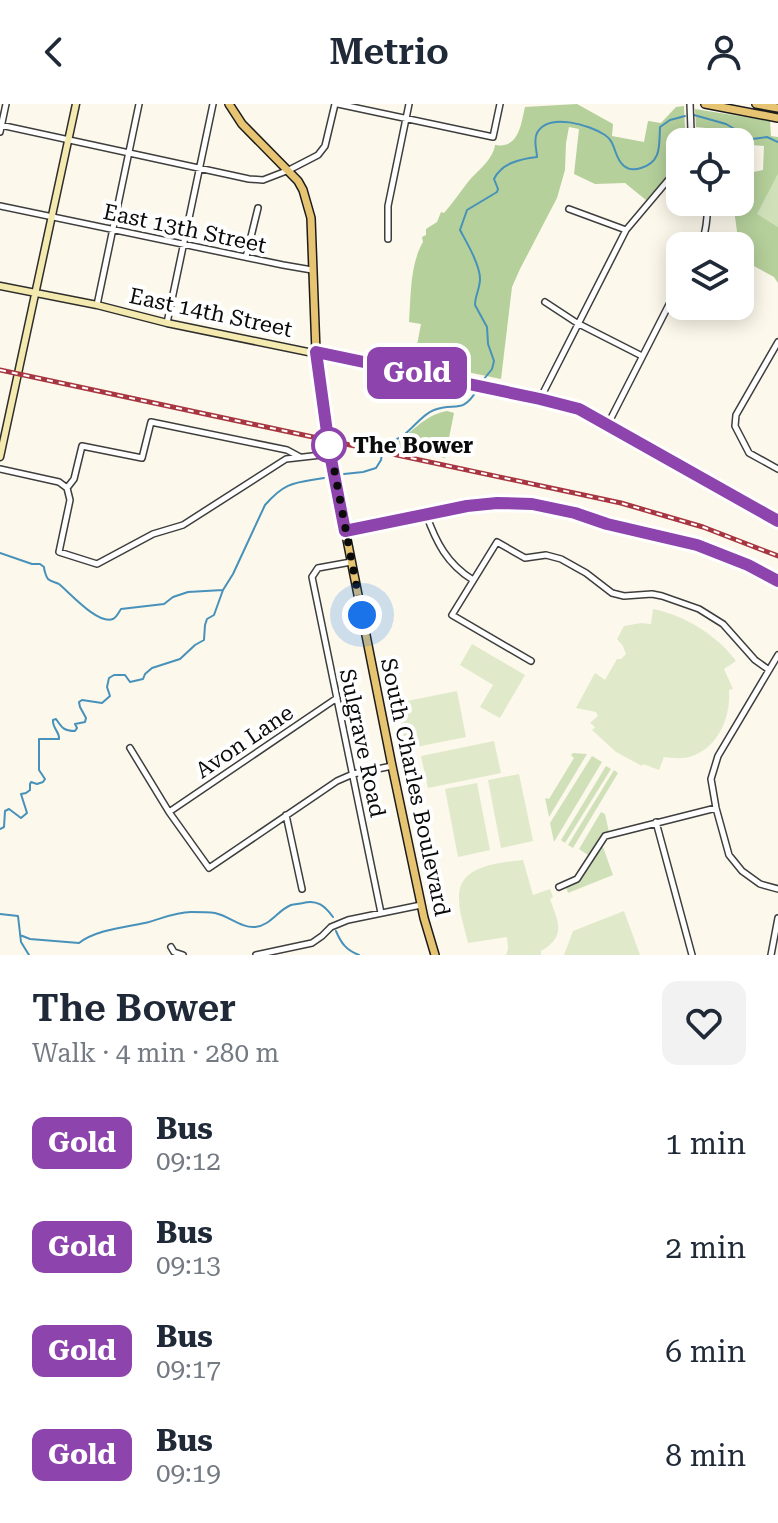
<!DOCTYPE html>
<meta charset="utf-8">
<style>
body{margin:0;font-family:"Roboto Serif",serif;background:#f2f2f3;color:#1f2937;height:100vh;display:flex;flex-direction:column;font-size:30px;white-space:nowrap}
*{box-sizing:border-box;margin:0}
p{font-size:26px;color:#747a83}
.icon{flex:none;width:44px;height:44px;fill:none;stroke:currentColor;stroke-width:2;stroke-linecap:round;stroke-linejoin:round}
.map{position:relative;height:851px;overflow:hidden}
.drawer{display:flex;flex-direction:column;background:#fff;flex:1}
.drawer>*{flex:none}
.badge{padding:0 16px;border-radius:12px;font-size:28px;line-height:52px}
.fabs{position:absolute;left:666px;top:24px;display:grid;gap:16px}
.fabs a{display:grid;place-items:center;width:88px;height:88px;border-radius:16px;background:#fff;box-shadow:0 4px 20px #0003;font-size:40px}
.you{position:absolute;width:40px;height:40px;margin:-20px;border:6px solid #fff;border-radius:50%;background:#1a73e8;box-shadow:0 0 0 12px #1a73e833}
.map>.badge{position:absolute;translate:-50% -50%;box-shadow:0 0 0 4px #fff}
.round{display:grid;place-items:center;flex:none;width:84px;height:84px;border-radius:16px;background:#f2f2f3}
.headline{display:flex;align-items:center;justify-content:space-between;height:136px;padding:0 32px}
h1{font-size:38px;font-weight:600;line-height:60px}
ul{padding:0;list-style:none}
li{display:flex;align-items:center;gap:24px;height:104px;padding:0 32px}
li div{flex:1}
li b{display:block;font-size:30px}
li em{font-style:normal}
li .badge{min-width:88px;font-weight:700;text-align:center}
header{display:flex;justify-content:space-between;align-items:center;height:104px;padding:0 32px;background:#fff;font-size:36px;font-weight:600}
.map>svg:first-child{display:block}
.green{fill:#d0e1ba}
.forest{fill:#b5d09b}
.pitch{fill:#e0eaca}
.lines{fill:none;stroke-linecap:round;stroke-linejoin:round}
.stream{stroke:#4791ba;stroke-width:2}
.street-casing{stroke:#3e3e3e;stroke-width:8}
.secondary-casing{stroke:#2d2d2d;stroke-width:9}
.primary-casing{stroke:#1c1c1c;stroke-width:10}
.street{stroke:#fff;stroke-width:5}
.secondary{stroke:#f4e9ae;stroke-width:6}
.primary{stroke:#e6c472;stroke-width:7}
.rail-casing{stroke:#a73640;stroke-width:5}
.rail{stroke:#fff;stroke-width:2;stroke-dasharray:6;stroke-linecap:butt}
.line-casing{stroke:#fff;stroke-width:18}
.line{stroke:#8e44ad;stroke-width:12}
.walk{stroke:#0b0b0b;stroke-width:8;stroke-dasharray:0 14.4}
.stop-dot{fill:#fff;stroke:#8e44ad;stroke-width:4}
.labels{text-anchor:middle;stroke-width:8;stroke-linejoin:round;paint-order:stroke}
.street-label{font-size:22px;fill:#0b0b0b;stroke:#fff}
.stop-label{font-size:22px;font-weight:bold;fill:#0b0b0b;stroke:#fff;text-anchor:start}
</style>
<header><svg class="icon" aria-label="back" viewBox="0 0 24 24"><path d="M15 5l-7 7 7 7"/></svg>Metrio<svg class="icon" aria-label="person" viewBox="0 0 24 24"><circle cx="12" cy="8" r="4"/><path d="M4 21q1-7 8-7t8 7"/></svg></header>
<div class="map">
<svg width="778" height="851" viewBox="0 0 778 851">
<rect width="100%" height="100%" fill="#fcf8eb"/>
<!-- green -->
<path class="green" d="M778,70V123L756,110Z
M573,649L587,650L549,713L545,694L549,695L574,654L571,651Z
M592,652L602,658L554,738L550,719Z
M606,662L611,665L565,739L561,736Z
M614,666L618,669L573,744L568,741Z
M601,708L605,710L609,728L601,732L589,751H588L579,745Z
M602,740L613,771L568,789L566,783L579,777Z"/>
<!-- forest -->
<path class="forest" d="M577,0L613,20L612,32L644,38L648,17L661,19L676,3L684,2L685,25L684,38H680C680,61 661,80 646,96L625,79L595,80L574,70L579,25L569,23L566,39L565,66L557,94L520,165L512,183L501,275L414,257L421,220L409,218C411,191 410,160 423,138L422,133L426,131V125L437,118L441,108L444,109C453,99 460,88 468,78C477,67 493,56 495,41C519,45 521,20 525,3Z
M695,5L770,17L771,32L778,33V70L757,110L778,123V179L774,173L752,161L749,165L740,160V142H739L733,98H740V71L763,66L764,42L751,41L745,35L723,31L717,25L696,23Z
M447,307L454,309L445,354L390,342C411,331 423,311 447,307Z"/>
<!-- pitch -->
<path class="pitch" d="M653,505C684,511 717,531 736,557L724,565L733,585L729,586C731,613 718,645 689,653C682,655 671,654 664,653L659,666L643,660L642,662L616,648L592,626L595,623L590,619L598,612L596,608L576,604L595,569L605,576L617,555H621L626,550L623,542L617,535L624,522L641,519L651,520Z
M472,540L525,571L500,614L480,603L493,581L460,561Z
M457,587L466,633L406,645L397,599Z
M494,637L501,669L428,684L421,652Z
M519,670L533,737L501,744L488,676Z
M477,679L490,746L458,753L445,685Z
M523,756L533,791L550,785L553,793L550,795C558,818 567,832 541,847V851H506L508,845L507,833L468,839C465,825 459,809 459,795C457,761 499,759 523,756Z
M624,807L640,851H564L573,827Z"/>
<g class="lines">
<!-- stream -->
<path class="stream" d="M694,11L726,20L752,35L767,33L778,38
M480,280L492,265L494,257L488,240L487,223L475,201C475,192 480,184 480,175C480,161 467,139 460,126L467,106L497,88L498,85L494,75C502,59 520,55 537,53C537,46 533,37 537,29C548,8 590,21 605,31C617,39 613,53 624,62C629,66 635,66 641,64C662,58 659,41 660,23L670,16L685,12
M344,370L363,368L376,364L381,356L383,342C390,338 399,335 405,330C415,322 423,310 434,306C455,298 462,311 477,286
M0,449L32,460H40L44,463C44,465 46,473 48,475C51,478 56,478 59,480C70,489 98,521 113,515C116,514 119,508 121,505L164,500L173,493L188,488L223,486
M0,725L4,723L5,707L9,705L21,714L27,709L21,690L26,689L30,686V680L31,678L37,680L43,678L45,675L39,666V635H59C60,628 52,624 53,616L56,615C62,624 64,627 75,627L77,624L75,620L85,618L86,614L80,603L79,598L82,596L102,599L110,592L107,583L109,574L114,571H125L130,578L143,575L145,570L152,564L180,555L195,541L204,536L205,521L207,515L214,511L223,486L233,470L265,401C286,377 295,379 324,374
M0,810L18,812L21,838L29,851
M336,827C341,839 346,846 359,851
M20,831L30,835L79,839C97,825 128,823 149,818C163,814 176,808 191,808C199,808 208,808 215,809C229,812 241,824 255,823C270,822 278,806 291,801C295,800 299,800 303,799C317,795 325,802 333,813"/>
<defs>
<path id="street" d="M338,0L493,33L500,0
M690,0L691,26L694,38
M0,21L249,75L263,76L289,66L318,51L325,42L335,0
M0,28L6,0
M689,38L691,27
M0,102L283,161L312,166
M569,105L626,126
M388,135V102L409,0
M700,142C706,130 708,112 707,98
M246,153L258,104
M545,198L577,219L642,252
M97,201L139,0
M167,219L213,0
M778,238L736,311L735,322L749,349L778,365
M540,295L626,126L680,62
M608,320L680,179
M0,365L59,378L67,384L70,396L59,448L97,460L153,430L183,421L286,355L330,350
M67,384L74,375L82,342L142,354L151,318L287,346L300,353
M426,410C436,438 447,460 473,476
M345,427L467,402L497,399L532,400L575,409L607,420L690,439L732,454L778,477
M351,458L318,464L312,473L381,809
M778,551L718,652L711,675L716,704L729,751L742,767L760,780L778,785
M531,557L452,511L497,438L525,454L546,451L561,455L586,469L612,489L624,492L652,490L662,492L699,505L723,520L755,556L769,566
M130,644L169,708L209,764L337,677L353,670L392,662
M169,708L337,594
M286,711L302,785
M656,718L692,851
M559,783L577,775L605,732L716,704
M171,843L174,848L183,851
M256,851L312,839L322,832L331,823L348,816L421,801
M771,851L778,814"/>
<path id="secondary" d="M0,182L97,201L167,219L566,301L590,310L778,417
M0,353L76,0"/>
<path id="primary" d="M229,0L242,20L298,77L303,86L311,114L316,248L330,350L392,662L424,814L435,851
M705,0L778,14
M756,0L778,4"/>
</defs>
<!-- street casing -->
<use href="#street" class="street-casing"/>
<!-- secondary casing -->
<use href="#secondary" class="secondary-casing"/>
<!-- primary casing -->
<use href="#primary" class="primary-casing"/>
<!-- street -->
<use href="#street" class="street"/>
<!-- secondary -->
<use href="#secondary" class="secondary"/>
<!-- primary -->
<use href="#primary" class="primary"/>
<defs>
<path id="rail" d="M0,266L621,399L703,423L778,452"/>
</defs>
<!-- rail casing -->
<use href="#rail" class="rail-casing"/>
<!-- rail -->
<use href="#rail" class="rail"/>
</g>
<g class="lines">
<defs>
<path id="line" d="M778,417L579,305L540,295L316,248L330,350L345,427L467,402L497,399L532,400L575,409L607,420L697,441L748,461L778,477"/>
</defs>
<!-- line casing -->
<use href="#line" class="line-casing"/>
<!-- line -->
<use href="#line" class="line"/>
<!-- walk -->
<path class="walk" d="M329,341L328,333L362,511"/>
</g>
<!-- markers -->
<circle class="stop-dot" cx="329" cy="341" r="16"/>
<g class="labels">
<!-- street labels -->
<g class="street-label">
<text transform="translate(185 124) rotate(12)" y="8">East 13th Street</text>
<text transform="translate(211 208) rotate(12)" y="8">East 14th Street</text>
<text transform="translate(244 637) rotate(-34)" y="8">Avon Lane</text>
<text transform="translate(363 639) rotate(78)" y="8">Sulgrave Road</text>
<text transform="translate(416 683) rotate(78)" y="8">South Charles Boulevard</text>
</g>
<!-- stop labels -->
<g class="stop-label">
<text x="353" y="349">The Bower</text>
</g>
</g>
</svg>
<div class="fabs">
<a><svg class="icon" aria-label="locate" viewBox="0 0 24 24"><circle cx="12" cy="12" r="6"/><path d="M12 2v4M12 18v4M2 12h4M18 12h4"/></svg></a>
<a><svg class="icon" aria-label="layers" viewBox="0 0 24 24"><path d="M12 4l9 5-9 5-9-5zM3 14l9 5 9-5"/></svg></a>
</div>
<div class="you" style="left:362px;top:511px"></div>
<b class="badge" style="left:417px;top:269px;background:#8e44ad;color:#fff">Gold</b>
</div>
<section class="drawer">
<div class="headline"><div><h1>The Bower</h1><p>Walk · 4 min · 280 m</p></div><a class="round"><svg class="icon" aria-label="heart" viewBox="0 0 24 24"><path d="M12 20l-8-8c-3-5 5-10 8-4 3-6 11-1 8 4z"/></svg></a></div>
<ul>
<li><span class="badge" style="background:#8e44ad;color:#fff">Gold</span><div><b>Bus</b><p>09:12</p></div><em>1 min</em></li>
<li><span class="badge" style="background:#8e44ad;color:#fff">Gold</span><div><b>Bus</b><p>09:13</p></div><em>2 min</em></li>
<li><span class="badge" style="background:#8e44ad;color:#fff">Gold</span><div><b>Bus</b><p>09:17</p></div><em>6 min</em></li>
<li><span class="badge" style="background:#8e44ad;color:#fff">Gold</span><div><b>Bus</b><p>09:19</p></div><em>8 min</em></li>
</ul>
</section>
